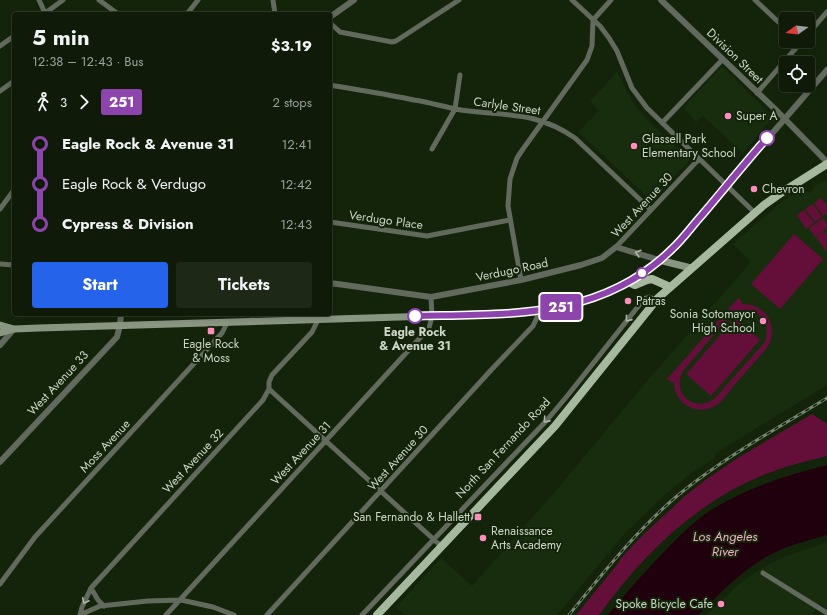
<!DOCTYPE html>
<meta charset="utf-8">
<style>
body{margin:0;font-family:Jost,sans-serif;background:#1d2816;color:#f1f3f6;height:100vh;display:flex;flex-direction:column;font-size:15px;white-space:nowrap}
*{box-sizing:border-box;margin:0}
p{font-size:13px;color:#9ba19c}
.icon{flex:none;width:22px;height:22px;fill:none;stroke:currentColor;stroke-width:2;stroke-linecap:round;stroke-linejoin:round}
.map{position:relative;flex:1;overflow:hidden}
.panel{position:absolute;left:12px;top:12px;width:320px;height:304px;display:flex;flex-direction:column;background:#0f1b08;border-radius:4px;box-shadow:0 2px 6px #0003,0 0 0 1px #2f3929}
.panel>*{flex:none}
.badge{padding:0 8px;border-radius:3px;font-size:14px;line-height:26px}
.needle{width:26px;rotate:256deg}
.tools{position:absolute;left:779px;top:12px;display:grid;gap:8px}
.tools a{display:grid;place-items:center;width:36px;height:36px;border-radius:4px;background:#0f1b08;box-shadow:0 2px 6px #0003,0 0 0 1px #2f3929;font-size:20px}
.map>.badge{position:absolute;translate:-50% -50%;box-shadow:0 0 0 2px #fff}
.legs{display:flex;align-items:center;gap:6px;height:44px;padding:0 20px;font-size:13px}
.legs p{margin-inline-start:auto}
.overview{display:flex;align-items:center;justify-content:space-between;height:68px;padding:0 20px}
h1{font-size:22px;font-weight:700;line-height:30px}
.primary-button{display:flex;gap:8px;margin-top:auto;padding:8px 20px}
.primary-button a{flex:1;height:46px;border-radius:4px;background:#2563eb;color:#fff;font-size:16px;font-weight:700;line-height:46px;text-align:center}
.primary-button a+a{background:#1d2816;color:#f1f3f6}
ul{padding:0 20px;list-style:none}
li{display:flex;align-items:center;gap:14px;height:40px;font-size:15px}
li i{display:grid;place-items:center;width:6px;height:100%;margin:0 5px;background:currentColor}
li i::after{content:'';width:10px;height:10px;margin:-5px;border:3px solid;border-radius:50%;background:#0f1b08}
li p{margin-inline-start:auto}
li:first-child i{background:linear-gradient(#0000 50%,currentColor 0)}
li:last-child i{background:linear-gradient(currentColor 50%,#0000 0)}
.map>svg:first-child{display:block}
.built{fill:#182c0e}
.green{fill:#640f3a;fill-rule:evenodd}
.water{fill:#20000d}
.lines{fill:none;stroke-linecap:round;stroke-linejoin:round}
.minor{stroke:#626a5e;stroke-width:5}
.tertiary{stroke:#626a5e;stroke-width:6}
.secondary{stroke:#899682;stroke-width:7}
.primary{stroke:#a6b89e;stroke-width:8}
.rail-casing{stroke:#788571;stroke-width:3}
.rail{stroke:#14240b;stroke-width:1.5;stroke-dasharray:4.5;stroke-linecap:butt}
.oneway{stroke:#acb6a8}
.line-1-casing{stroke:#fff;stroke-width:9}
.line-1{stroke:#8e44ad;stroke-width:6}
.poi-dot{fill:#fe8ebc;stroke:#14240b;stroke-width:1.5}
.stop-1-dot{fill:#fff;stroke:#8e44ad;stroke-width:2}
.labels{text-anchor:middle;stroke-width:4;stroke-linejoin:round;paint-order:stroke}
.street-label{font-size:12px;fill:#ccd7c7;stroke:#14240b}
.poi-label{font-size:12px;fill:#ccd7c7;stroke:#14240b;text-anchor:start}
.stop-label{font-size:12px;font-weight:bold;fill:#ccd7c7;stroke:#14240b}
.water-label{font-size:13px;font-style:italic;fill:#f5aac6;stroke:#14240b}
</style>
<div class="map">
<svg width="827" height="615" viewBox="0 0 827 615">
<rect width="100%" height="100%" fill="#14240b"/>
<!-- built -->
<path class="built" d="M722,66L773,117L743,153L703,116L696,122L683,108Z
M617,72L635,106L657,129L690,160L651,200L578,132L599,111L590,101Z
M825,180L827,182V385L715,454V458L690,474L666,494L626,532L557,615H405L396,607L441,558L472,586L559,487L647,381L751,262L733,244L780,203L799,191L810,193L815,186Z
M827,542V608L820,604L812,615H706L738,585L757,571L783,557Z"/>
<!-- green -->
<path class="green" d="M821,198L827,206V214L823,216L814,203Z
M813,204L822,217L815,222L805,209Z
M804,210L814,223L806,229L797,215Z
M823,218L827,224V228L815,237L809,228Z
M824,231L827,235L826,252L816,237Z
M794,234L823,259L780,309L751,284Z
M738,298L742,302L741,304C766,302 781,329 766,349C755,362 743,375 732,388C727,394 722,402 715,406C706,411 694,411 686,405C678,400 674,391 674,382L672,383L667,379ZM744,310C762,310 772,327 764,343L714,399C694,413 671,393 683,371L729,317L735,313Z
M735,318L760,340L711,396L686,374Z
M812,414L827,424V456C806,461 786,466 766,474C697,501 642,555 599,615H576L616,566L622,557L644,534L685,496L704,481L736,459Z"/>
<!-- water -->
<path class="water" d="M827,465V535C806,541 785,546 766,557C740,572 719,594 698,615H608C624,595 641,576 658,558C674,542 689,525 708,512C743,489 787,475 827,465Z"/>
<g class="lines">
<!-- minor -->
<path class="minor" d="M39,0L45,13
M99,0L118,14
M273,0L275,14
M572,0L600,26L609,38L617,51L632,88L647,108L755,213
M755,0L786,29
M44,14L63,0
M187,14L198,0
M330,23L340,32L392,42L396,41L459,0
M808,34L827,12
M0,46L14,36
M330,85C358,90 386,94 414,100C428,102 441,106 455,109C501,117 533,109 575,138L651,210
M0,91L14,81
M757,93L802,41
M662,123L723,59
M432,149L455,109L460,75
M0,209L14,190
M330,222L427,236L510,220
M616,247L699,159
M0,264L14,265
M521,280L508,206L510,179L517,158L523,149L587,60L592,46L593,20L611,0
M269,389L442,547
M763,573L827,613
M0,584L35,537L222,333L227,323
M91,588L98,600L104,606
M80,615L82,607L91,588L263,400L269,389V382L272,375L312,332L318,320
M80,615L100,606L148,601L181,600L213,607L234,615
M166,615L429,328L432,316L431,297
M267,615L493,368L533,326L540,311
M362,615L547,420L568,395L644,299L649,297L657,300"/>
<!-- tertiary -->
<path class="tertiary" d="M661,0L778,112L827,162
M330,17L354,0
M330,283L431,297L521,280L581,265L602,258L616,247L659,260L672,249L827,70
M0,345L14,329
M0,462L117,337L120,325L121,314"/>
<!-- secondary -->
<path class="secondary" d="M0,325L14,329
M0,333L14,329L39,328L432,316L540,311L562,307L601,295L628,282L659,260L691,268"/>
<!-- primary -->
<path class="primary" d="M628,282L635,285L647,280L652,279L670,287
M377,615L555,426L658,298L764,205L781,193L827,164"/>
<defs>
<path id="rail" d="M569,615C603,573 636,531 677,496C723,458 776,429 827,398"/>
</defs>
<!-- rail casing -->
<use href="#rail" class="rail-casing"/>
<!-- rail -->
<use href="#rail" class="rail"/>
</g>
<!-- one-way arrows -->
<defs><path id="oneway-chevron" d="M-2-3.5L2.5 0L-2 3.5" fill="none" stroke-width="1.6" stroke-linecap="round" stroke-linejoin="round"/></defs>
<g class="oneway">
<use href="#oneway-chevron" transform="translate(638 253) rotate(-163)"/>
<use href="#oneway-chevron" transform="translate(628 319) rotate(129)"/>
<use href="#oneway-chevron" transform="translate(546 420) rotate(132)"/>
<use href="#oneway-chevron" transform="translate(85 601) rotate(116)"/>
</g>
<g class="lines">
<defs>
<path id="line-1" d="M415,316C507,314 601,320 672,249C683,239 692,226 702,215C724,189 745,163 767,138"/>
</defs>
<!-- line-1 casing -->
<use href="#line-1" class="line-1-casing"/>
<!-- line-1 -->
<use href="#line-1" class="line-1"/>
</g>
<!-- markers -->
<g class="poi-dot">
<circle cx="728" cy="116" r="4"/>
<circle cx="634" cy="146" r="4"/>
<circle cx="754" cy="189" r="4"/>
<circle cx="628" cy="301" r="4"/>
<circle cx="763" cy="321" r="4"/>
<rect x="207" y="327" width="8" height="8" rx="2"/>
<rect x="474" y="513" width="8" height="8" rx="2"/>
<circle cx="483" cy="538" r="4"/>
<circle cx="721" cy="604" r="4"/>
</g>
<g class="stop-1-dot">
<circle cx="767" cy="138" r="7"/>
<circle cx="642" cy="273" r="5"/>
<circle cx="415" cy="316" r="7"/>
</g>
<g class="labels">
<!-- street labels -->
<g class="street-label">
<text transform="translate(735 56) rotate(44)" y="4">Division Street</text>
<text transform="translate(507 106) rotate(8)" y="4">Carlyle Street</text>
<text transform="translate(642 205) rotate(-47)" y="4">West Avenue 30</text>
<text transform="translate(386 220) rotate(8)" y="4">Verdugo Place</text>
<text transform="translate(512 270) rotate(-12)" y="4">Verdugo Road</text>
<text transform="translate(58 383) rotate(-47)" y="4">West Avenue 33</text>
<text transform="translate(105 446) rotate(-47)" y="4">Moss Avenue</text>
<text transform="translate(503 448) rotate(-47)" y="4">North San Fernando Road</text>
<text transform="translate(301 453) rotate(-47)" y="4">West Avenue 31</text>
<text transform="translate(398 458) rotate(-48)" y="4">West Avenue 30</text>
<text transform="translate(193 461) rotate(-47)" y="4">West Avenue 32</text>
</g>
<!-- poi labels -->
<g class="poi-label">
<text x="736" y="120">Super A</text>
<text x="642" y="143">Glassell Park<tspan x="642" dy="14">Elementary School</tspan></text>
<text x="762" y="193">Chevron</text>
<text x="636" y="305">Patras</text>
<text x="755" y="318" text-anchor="end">Sonia Sotomayor<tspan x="755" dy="14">High School</tspan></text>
<text x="211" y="348" text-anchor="middle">Eagle Rock<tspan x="211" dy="14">&amp; Moss</tspan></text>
<text x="470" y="521" text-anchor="end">San Fernando &amp; Hallett</text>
<text x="491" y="535">Renaissance<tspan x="491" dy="14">Arts Academy</tspan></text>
<text x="713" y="608" text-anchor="end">Spoke Bicycle Cafe</text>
</g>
<!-- stop labels -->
<g class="stop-label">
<text x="415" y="336">Eagle Rock<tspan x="415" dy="14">&amp; Avenue 31</tspan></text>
</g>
<!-- water labels -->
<g class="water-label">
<text x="725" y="541">Los Angeles<tspan x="725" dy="15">River</tspan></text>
</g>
</g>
</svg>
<div class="tools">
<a><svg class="needle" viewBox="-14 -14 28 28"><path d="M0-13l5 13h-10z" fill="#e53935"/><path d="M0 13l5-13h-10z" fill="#9ba19c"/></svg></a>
<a><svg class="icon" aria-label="locate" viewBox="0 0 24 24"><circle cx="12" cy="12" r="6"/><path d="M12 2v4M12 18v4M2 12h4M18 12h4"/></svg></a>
</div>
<b class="badge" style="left:561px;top:307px;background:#8e44ad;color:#fff">251</b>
<section class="panel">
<div class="overview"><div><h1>5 min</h1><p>12:38 – 12:43 · Bus</p></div><b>$3.19</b></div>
<div class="legs"><svg class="icon" aria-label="walk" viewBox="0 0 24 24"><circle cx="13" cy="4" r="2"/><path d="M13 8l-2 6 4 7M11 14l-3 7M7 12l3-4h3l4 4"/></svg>3<svg class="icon" aria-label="forward" viewBox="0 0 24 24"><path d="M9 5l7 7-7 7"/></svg><b class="badge" style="background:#8e44ad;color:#fff">251</b><p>2 stops</p></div>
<ul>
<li><i style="color:#8e44ad"></i><b>Eagle Rock &amp; Avenue 31</b><p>12:41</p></li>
<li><i style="color:#8e44ad"></i><span>Eagle Rock &amp; Verdugo</span><p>12:42</p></li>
<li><i style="color:#8e44ad"></i><b>Cypress &amp; Division</b><p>12:43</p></li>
</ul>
<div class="primary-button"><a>Start</a><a>Tickets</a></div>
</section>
</div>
